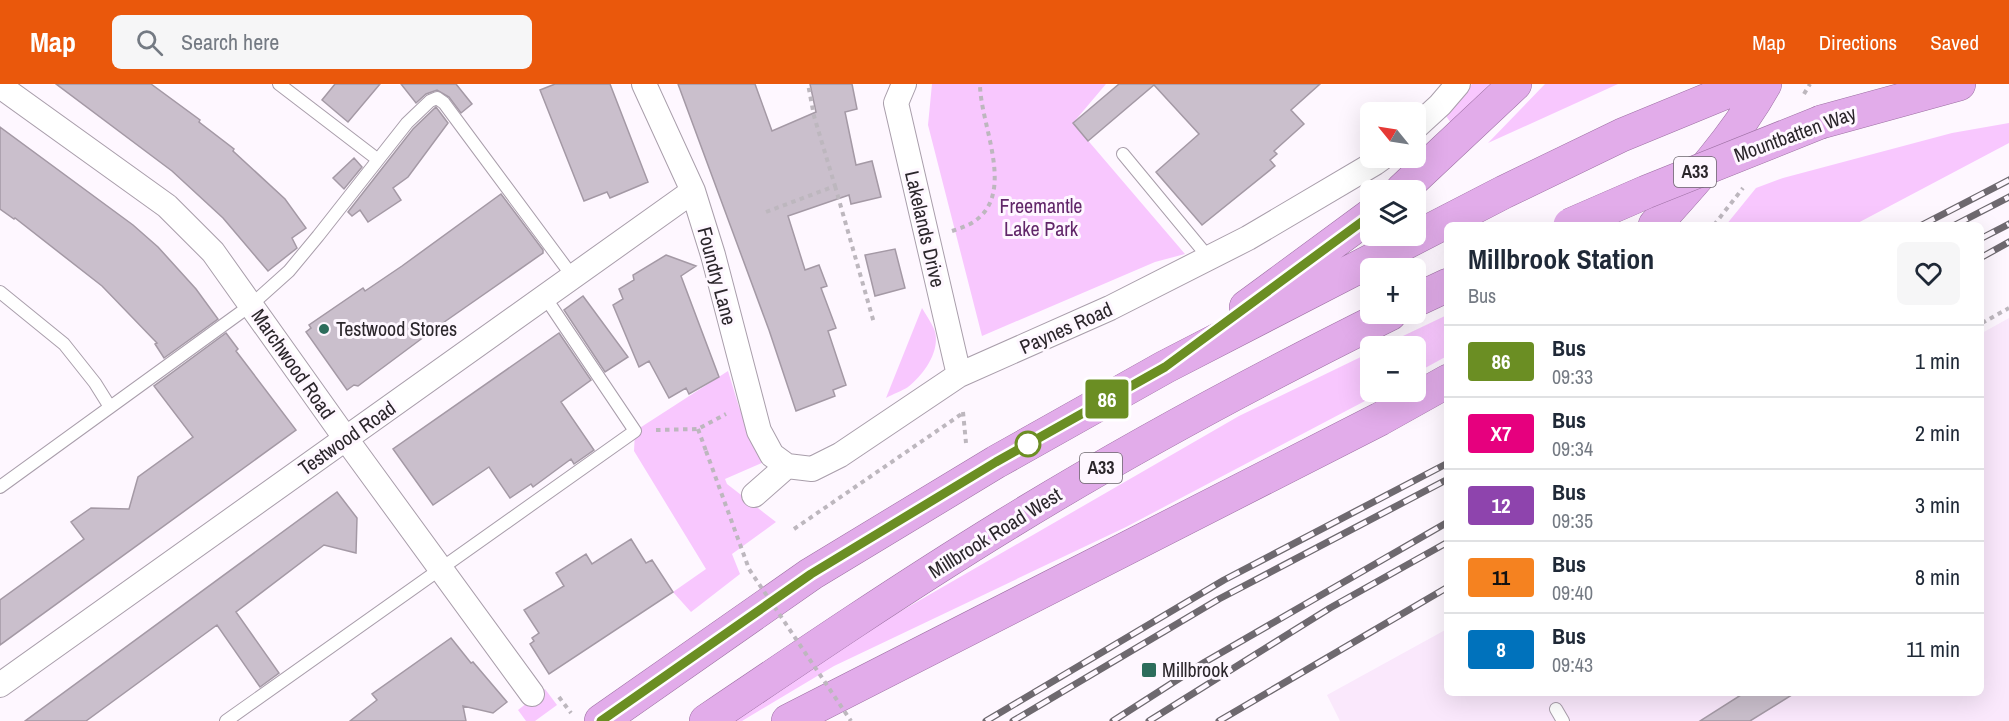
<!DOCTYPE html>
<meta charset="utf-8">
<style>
body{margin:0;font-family:"Archivo Narrow",sans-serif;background:#f6f6f7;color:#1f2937;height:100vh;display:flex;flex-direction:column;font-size:22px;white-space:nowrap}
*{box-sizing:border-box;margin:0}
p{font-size:20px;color:#747a83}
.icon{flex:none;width:33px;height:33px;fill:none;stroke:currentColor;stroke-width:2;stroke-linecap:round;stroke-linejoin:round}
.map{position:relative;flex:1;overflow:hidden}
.panel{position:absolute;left:1444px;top:138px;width:540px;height:474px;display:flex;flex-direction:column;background:#fff;border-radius:9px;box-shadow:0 6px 24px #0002}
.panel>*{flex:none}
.badge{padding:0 12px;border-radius:4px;font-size:21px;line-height:39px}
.needle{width:39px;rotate:300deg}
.buttons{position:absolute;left:1360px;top:18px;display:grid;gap:12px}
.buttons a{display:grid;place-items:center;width:66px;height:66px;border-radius:9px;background:#fff;box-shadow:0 6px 24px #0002;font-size:30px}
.map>.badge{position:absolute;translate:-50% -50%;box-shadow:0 0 0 3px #fff}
.round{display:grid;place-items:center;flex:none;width:63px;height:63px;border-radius:9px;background:#f6f6f7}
.summary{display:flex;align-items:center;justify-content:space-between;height:102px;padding:0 24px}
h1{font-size:28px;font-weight:700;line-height:45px}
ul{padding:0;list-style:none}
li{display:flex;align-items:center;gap:18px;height:72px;padding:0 24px;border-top:2px solid #e0e1e3}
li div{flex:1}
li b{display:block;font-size:22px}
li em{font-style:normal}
li .badge{min-width:66px;font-weight:700;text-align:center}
header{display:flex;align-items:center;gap:36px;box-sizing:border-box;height:84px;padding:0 30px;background:#ea580c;color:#fff}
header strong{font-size:28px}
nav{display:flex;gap:33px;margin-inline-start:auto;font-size:21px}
.search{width:420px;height:54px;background:#f6f6f7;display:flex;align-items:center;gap:15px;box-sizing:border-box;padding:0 21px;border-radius:9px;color:#747a83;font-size:22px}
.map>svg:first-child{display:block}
.built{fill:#fae8fc}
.green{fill:#f8c7fe}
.building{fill:#cabfcc;stroke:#a499a5;stroke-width:1.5}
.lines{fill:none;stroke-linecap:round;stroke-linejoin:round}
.service-casing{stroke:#a99eab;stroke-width:14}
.minor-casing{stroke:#a99eab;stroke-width:26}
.trunk-casing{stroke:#9d70a3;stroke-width:34}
.path{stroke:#bdb7be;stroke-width:4;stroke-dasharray:4.5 4.5;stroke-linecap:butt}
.service{stroke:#fff;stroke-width:12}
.minor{stroke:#fff;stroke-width:24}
.trunk{stroke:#e2acea;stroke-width:33}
.rail-casing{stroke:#6e696f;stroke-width:7}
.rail{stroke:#fef7ff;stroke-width:4.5;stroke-dasharray:14;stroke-linecap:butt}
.trunk-bridge-casing{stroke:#9d70a3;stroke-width:34;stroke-linecap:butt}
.path-bridge{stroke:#bdb7be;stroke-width:4;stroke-dasharray:4.5 4.5;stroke-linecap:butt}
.trunk-bridge{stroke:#e2acea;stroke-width:33}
.line-casing{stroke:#fff;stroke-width:14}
.line{stroke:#6b8e23;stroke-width:9}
.poi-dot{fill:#2d6d5c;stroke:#fef7ff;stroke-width:2}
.stop-dot{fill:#fff;stroke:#6b8e23;stroke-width:3}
.labels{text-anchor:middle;stroke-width:6;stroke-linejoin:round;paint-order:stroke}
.shield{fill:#fef7ff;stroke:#6a656b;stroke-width:1.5}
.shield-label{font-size:18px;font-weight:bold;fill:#2b262b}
.street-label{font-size:20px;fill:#2b262b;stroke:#fef7ff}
.park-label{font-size:20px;fill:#612669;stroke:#fef7ff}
.poi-label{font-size:20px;fill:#2b262b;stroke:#fef7ff;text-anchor:start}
</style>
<header>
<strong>Map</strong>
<div class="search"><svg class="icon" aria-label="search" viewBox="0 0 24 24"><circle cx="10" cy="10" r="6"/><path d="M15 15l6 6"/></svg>Search here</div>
<nav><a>Map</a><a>Directions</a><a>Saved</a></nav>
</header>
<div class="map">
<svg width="2009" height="637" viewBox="0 0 2009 637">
<rect width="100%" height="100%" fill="#fef7ff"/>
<!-- built -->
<path class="built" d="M2009,234V637H1340L1327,611L1447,545L1448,609H1982V249Z"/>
<!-- green -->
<path class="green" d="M932,0H1106L1073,39L1185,170L1155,178L982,252L928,41Z
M1472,0H1490L1451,39L1446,32Z
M1545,0H1618L1488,59Z
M2009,39V59L1854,141H1726L1756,104L1783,94L1952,49Z
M922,224C926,231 931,238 934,245C942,265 924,291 908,303C902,307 893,310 886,314Z
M1447,231V272L1416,289V262H1382Z
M1371,268V308H1382L1126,443L834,582L742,637H731L825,571L1239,332Z
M728,287L739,323L766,377L725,395L727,400L776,438L732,470L740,490L691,528L673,508L706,485L634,367L635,347Z
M545,605L557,621L535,637H526L518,626Z"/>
<!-- building -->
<path class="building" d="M56,0H151L200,36L199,38L234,65L233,67L285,115L306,144L292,154L297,164L268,187L223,134L172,87Z
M335,0H380L348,38L322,16Z
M401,0H456L472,20L461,29L449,13L437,6L426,10L416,19Z
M555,0H610L648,98L610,114L607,108L584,117L540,6Z
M678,0H755L772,47L816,28L810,0H852L857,25L845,28L856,81L872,77L881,113L851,120L849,111L788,132L805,186L819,181L827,202L821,204L836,244L828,247L846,301L833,306L835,312L796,327L769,246Z
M1119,0H1320L1291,26L1304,40L1274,67L1277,70L1270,76L1275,82L1202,141L1156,88L1199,50L1154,1L1088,57L1073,39Z
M436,23L448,39L408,93L393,104L401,116L368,138L360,126L352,132L348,128L355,119L413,45Z
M0,43L133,141L158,163L196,205L218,235L164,274L155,260L157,259L102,202L15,134L14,135L0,125Z
M354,74L362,83L344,105L333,94Z
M501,110L543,166V169L440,241L358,302L354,301L347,306L306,248L311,244L309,241L363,204L365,207L402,182Z
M895,165L905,204L875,212L865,171Z
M666,171L696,182L681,192L719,293L689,310L686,304L669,314L649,277L639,283L613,221L623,215L619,205L634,196L633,191Z
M583,212L628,273L605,288L564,226Z
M226,249L238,265L236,267L296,346L0,561V516L84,455L71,438L91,424L129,425L138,393L193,353L154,302Z
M559,249L591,296L561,318L594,366L574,380L571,375L533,403L531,400L510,414L489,383L433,421L393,365Z
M337,408L357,434L356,469L324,461L236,528L279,589L260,603L217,541L86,637H25Z
M631,455L646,479L652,476L673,508L549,590L530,560L534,557L532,554L539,549L524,526L564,502L556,489L586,470L592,480Z
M451,554L471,579L473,578L507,618L493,629L463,622L466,637H350L377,616L372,610Z
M1744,609H1795L1750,637H1700Z"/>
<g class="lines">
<defs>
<path id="service" d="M279,0L377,75
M1123,70L1209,174
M0,208L64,260L95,299L110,323
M0,403L251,221L289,187L318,152L407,39L430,17L437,14L444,19L573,193
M1556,625L1563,637
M226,637L635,347L545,213"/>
<path id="minor" d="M644,0L693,107L713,171L759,347L772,371L787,382
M904,0L896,19L959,291
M0,2L167,122L213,168L346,355L532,610
M1416,43L1440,21L1458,0
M754,411L787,382L812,385L840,371L959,291L1110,224L1248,154L1375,79L1382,74
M0,601L693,107"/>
<path id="trunk" d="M1821,38L1959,0
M1402,106L1515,0
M1655,141C1695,97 1736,52 1765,0
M1416,216L1448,201
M1246,223L1371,131
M601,637L811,490L996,378L1165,283L1504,108L1622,51L1746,0
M706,637C805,570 904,503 1005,441C1130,364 1259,295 1390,230
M788,637L1380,335L1448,297"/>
</defs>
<!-- service casing -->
<use href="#service" class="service-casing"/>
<!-- minor casing -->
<use href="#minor" class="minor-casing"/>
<!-- trunk casing -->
<use href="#trunk" class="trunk-casing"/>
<!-- path -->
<path class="path" d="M1804,10L1810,0
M835,102L874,239
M766,128L835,102L814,32L808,0
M1714,141L1743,104
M952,147C958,145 964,143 970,140C1019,113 980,42 980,0
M1982,239L2009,224
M963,328L966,359
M698,345L706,367
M656,346L698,345L726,330
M794,445L963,329
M559,613L571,629"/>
<!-- service -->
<use href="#service" class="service"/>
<!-- minor -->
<use href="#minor" class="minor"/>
<!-- trunk -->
<use href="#trunk" class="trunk"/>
<defs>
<path id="rail" d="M1922,141L2009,96
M1955,141L2009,113
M1982,154L2009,140
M1982,173L2009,158
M986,637L1224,496L1448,379
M1013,637L1219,515L1448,395
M1113,637L1205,578L1448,438
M1149,637L1330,524L1448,458
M1219,637L1448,503"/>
</defs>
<!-- rail casing -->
<use href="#rail" class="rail-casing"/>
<!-- rail -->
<use href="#rail" class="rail"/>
<defs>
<path id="trunk-bridge" d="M1570,141L1646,108L1821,38"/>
</defs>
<!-- trunk-bridge casing -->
<use href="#trunk-bridge" class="trunk-bridge-casing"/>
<!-- path-bridge -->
<path class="path-bridge" d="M706,367L749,485L851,637"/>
<!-- trunk-bridge -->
<use href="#trunk-bridge" class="trunk-bridge"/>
</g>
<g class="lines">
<defs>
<path id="line" d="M601,637L811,490L996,378L1165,283L1371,131"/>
</defs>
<!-- line casing -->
<use href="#line" class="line-casing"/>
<!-- line -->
<use href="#line" class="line"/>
</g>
<!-- markers -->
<g class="poi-dot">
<circle cx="324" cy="245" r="6"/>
<rect x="1141" y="578" width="16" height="16" rx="3"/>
</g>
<circle class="stop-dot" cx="1028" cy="360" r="12"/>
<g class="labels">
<!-- shield labels -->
<g class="shield">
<rect x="1674" y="73" width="42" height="30" rx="4.5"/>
<rect x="1080" y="369" width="42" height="30" rx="4.5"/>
</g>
<g class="shield-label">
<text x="1695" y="94">A33</text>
<text x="1101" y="390">A33</text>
</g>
<!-- street labels -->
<g class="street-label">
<text transform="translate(1795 50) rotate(-20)" y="7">Mountbatten Way</text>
<text transform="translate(925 145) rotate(77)" y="7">Lakelands Drive</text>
<text transform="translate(717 192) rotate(75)" y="7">Foundry Lane</text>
<text transform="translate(1066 244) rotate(-24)" y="7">Paynes Road</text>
<text transform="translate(293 280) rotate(55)" y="7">Marchwood Road</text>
<text transform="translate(347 354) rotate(-35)" y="7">Testwood Road</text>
<text transform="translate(995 449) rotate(-32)" y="7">Millbrook Road West</text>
</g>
<!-- park labels -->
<g class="park-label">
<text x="1041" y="129">Freemantle<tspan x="1041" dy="23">Lake Park</tspan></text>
</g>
<!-- poi labels -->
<g class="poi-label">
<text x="336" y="252">Testwood Stores</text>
<text x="1162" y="593">Millbrook</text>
</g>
</g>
</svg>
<div class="buttons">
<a><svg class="needle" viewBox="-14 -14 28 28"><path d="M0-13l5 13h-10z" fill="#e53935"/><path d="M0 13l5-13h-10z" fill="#747a83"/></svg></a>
<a><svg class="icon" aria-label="layers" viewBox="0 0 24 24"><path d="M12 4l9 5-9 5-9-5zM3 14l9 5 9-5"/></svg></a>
<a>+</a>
<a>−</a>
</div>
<b class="badge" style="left:1107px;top:315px;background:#6b8e23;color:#fff">86</b>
<section class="panel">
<div class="summary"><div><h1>Millbrook Station</h1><p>Bus</p></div><a class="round"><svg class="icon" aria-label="heart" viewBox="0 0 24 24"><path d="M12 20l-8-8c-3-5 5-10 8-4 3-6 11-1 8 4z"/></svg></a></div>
<ul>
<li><span class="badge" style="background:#6b8e23;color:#fff">86</span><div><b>Bus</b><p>09:33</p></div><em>1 min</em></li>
<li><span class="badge" style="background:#e6007e;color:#fff">X7</span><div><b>Bus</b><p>09:34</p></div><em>2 min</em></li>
<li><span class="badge" style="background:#8e44ad;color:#fff">12</span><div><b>Bus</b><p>09:35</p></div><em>3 min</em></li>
<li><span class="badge" style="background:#f58220;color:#111">11</span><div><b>Bus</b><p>09:40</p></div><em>8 min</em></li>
<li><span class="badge" style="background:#0072bc;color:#fff">8</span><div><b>Bus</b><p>09:43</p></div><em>11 min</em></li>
</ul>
</section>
</div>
